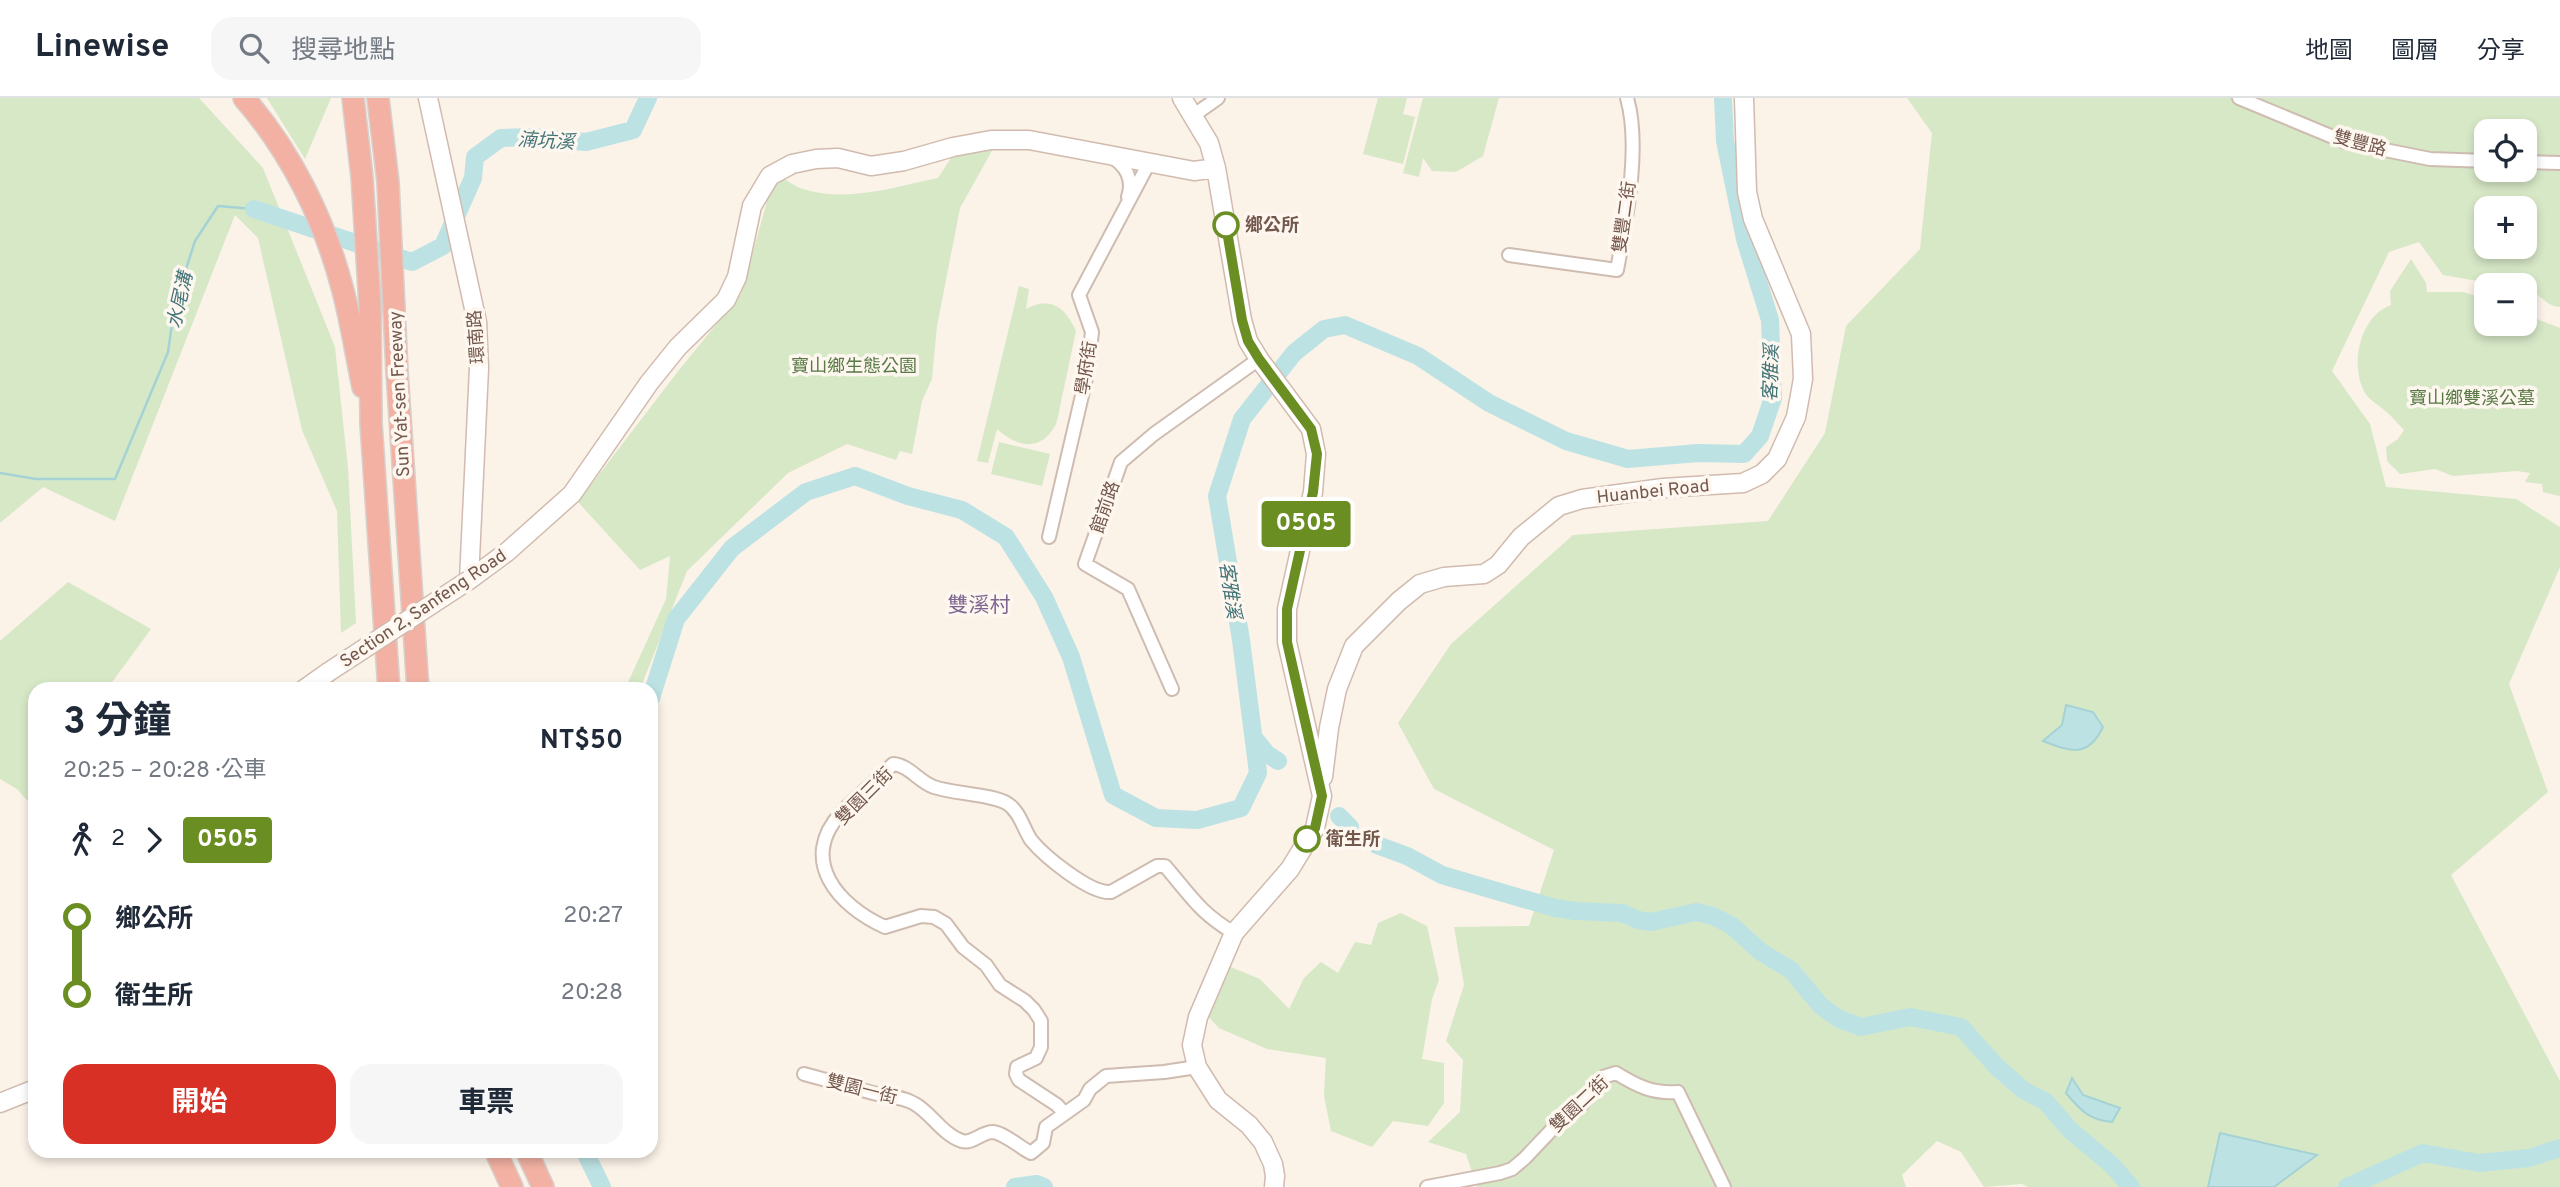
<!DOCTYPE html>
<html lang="zh-TW">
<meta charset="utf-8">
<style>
body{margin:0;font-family:Overpass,"Noto Sans TC",sans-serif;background:#f6f6f7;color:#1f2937;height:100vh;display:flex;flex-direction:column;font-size:26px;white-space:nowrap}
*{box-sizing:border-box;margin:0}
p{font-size:23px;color:#747a83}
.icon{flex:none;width:38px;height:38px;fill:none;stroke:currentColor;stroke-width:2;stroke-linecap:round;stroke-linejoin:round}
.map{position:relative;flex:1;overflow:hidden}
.side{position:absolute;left:28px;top:584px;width:630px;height:476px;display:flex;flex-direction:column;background:#fff;border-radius:21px;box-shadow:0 4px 10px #0003}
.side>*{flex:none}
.badge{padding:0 14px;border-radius:5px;font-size:24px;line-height:46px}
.fabs{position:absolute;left:2474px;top:21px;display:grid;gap:14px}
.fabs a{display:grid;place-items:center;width:63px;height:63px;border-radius:14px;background:#fff;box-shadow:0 4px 10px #0003;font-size:35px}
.map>.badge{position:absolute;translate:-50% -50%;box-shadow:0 0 0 4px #fff}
.legs{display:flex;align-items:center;gap:10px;height:77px;padding:0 35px;font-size:23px}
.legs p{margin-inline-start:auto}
.overview{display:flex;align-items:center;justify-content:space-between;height:119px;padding:0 35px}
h1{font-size:38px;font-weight:700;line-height:52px}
.action{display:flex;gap:14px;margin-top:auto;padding:14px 35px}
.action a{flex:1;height:80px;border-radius:21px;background:#d93025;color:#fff;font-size:28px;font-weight:700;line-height:80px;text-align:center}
.action a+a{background:#f6f6f7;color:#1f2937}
ul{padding:0 35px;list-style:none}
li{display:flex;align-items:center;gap:24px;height:77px;font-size:26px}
li i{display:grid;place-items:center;width:10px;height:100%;margin:0 9px;background:currentColor}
li i::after{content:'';width:18px;height:18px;margin:-9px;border:5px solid;border-radius:50%;background:#fff}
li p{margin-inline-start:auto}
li:first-child i{background:linear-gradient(#0000 50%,currentColor 0)}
li:last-child i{background:linear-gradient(currentColor 50%,#0000 0)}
header{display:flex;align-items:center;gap:42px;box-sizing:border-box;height:98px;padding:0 35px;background:#fff;border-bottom:2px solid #e0e1e3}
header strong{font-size:33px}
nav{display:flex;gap:38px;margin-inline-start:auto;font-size:24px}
.search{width:490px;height:63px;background:#f6f6f7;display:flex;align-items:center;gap:18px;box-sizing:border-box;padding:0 24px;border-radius:21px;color:#747a83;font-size:26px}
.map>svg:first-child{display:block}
.green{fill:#d7e8c7;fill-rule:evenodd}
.water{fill:#bde2e4;stroke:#a4d2d5;stroke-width:2}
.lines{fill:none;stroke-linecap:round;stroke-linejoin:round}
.stream{stroke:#a4d2d5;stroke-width:2.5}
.river{stroke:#bde2e4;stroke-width:18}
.street-casing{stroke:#cfbcb1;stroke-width:16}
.secondary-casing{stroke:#d1bbaf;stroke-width:21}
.highway-casing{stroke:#d8d0cd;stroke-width:24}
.street{stroke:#fff;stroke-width:12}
.secondary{stroke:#fff;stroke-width:18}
.highway{stroke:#f2b1a3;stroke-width:21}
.secondary-bridge-casing{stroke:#d1bbaf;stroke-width:21;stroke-linecap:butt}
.secondary-bridge{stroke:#fff;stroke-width:18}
.line-1-casing{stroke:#fff;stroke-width:16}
.line-1{stroke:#6b8e23;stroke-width:10}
.stop-1-dot{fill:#fff;stroke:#6b8e23;stroke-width:3.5}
.labels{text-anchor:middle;stroke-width:7;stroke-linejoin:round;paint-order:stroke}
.street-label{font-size:18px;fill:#74584d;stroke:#fef7ef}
.stop-label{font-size:18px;font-weight:bold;fill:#74584d;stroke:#fef7ef;text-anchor:start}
.park-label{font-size:18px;fill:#597946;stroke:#fef7ef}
.water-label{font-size:19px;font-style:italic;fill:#427478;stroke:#fef7ef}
.quarter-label{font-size:21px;fill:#7e6690;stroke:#fef7ef}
</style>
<header>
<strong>Linewise</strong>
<div class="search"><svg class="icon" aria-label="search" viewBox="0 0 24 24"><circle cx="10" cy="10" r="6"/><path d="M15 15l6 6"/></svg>搜尋地點</div>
<nav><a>地圖</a><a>圖層</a><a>分享</a></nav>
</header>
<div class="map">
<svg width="2560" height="1089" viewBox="0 0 2560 1089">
<rect width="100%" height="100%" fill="#fbf2e8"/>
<!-- green -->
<path class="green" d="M0,0H199L263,70L335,249L348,370L356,525L341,535L337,413L302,332L258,140L235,117L115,423L43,389L0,425Z
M267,0H331L305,61Z
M1378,0H1407L1403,16L1415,19L1403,66L1363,56Z
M1423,0H1499L1483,58L1456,74L1432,73L1423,60L1419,79L1403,75Z
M1907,0H2560V209C2546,209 2540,194 2525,191V187H2501L2443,177L2419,144L2389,154L2332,273L2370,326L2386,389L2516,401L2560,429V469L2509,586L2548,694L2451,777L2560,983V1089H2028L2022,1086L1984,1089L1961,1054L1937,1043L1902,1077L1906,1089H1477L1466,1056L1428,1044L1460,1014L1463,962L1446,943L1464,887L1454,829L1529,828L1554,752L1434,691L1398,625L1451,546L1573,437L1768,423L1825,335L1846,228L1920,151L1932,35ZM2487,33H2525V72H2487ZM2487,110H2525V149H2487Z
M993,51L960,110L937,228L932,281L922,303L912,356L900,353L896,362L847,346L788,375L687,473L640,591H625L666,501L670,458L640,472L578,404L679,272L741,196L775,75C784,80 793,88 803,91C847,105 894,89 938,80L953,57Z
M2411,161L2426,185L2427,194H2463L2487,201V226H2525V210L2537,221L2560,230V398L2543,394L2542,386L2525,384L2530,375L2517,373L2453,378L2435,371L2400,376L2387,363L2386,349L2398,341L2404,332C2399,327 2394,321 2389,316C2382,309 2370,303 2365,295C2349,267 2360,218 2391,207L2390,193Z
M1019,188L1029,191L1026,211C1051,198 1065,209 1076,233C1071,255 1067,277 1062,299C1060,307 1059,318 1056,326C1041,355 1017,349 997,331L988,365L977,363Z
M999,344L1050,356L1042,388L991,376Z
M68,484L151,531L107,591L35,592V711L17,691L0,681V543Z
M1401,815L1427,828L1439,882L1432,901L1422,961L1444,965V1005L1428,1028L1393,1023L1372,1049L1331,1033L1324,998L1326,960L1267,951L1219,930L1203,913L1228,868L1260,881L1289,911L1304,880L1321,864L1338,875L1355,844L1371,847L1378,825Z"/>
<!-- water -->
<path class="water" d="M2066,607L2093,614L2103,629C2088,660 2071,654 2043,643L2062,627Z
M2072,980L2083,997L2120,1010L2112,1024C2089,1022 2080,1012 2066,995Z
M2220,1035L2317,1057L2274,1089H2208Z"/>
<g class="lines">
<!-- stream -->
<path class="stream" d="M0,375L36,381H115L168,254L175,205L195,143L218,108L254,111"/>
<!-- river -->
<path class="river" d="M254,111L412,164L443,148L473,80L475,59L501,40L531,39L586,44L633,32L648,0
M651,600L676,521L732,450L806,394L855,378L908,398L962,412L1006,439L1044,499L1071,559L1113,697L1156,720L1197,722L1241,710L1258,675L1241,542L1217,398L1242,321L1294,255L1324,231L1345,227L1418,258L1489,305L1566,343L1628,361L1698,355L1744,356L1760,338L1773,300L1770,222L1745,141L1725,43L1723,0
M1255,641L1267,656L1278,663
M1339,718L1350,729
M1377,747L1407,758L1442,777L1555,810L1575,813L1622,815L1638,822L1651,824L1696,814L1713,818L1731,827L1761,854L1791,872L1821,908L1839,921L1861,929L1910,919L1961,929L1997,969L2023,992L2045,1003L2070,1032L2112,1067L2131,1089
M585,1054L602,1089
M1015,1089L1037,1086L1044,1089
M2347,1089L2423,1055L2479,1065L2529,1060L2560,1050"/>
<defs>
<path id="street" d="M2239,0L2345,44L2430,61L2487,63
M1194,17L1218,0
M1111,59C1126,67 1134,82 1128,99
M2525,64L2560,65
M1509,157L1617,172C1626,122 1641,49 1627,0
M1049,439L1087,276L1092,234L1079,197L1150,63
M1172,591L1128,491L1085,466L1121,364L1154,336L1259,261
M804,976C827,982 850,989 873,995C887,999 902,998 915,1006C931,1015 943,1037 962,1043C973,1046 981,1034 993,1034C1006,1036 1019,1049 1031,1055L1043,1045L1046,1029L1084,1002L1090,991L1106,978L1164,974L1197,969
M1064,1015L1057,1007L1019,982L1016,976L1017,969L1036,960L1041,949V923L1034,912L1025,903L1000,887L986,867L963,849L946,826L934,819L921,818L885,829C838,808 798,762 841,715C857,698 877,683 893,666C909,667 919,684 934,689C954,696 993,696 1008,706C1020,714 1023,730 1031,742C1044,758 1090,796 1111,794L1157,768H1165C1191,798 1199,814 1234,835
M1427,1089L1500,1075L1512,1071L1525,1060L1559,1024L1579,1010L1603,979L1616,975C1637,988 1653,996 1678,994L1724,1089"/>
<path id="secondary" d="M428,0L477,224L479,270L469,482
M1182,0L1209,45L1216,70L1242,222L1248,243L1259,261L1311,331L1316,356L1313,394L1287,511V544L1322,698L1315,730L1290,771L1234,835L1198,919L1192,947L1197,969L1218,1002L1249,1027L1263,1044L1273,1066L1275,1078L1274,1089
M469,482L507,454L572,396L649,285L678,249L726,202L737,179L752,108L770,78L792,66L816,61L838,60L871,68L904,63L953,49L991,42H1029L1194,73L1216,70
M303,592L327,575
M1323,679L1329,630L1337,591L1354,548L1399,503L1420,486L1444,479L1484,476L1498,467L1521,439L1559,408L1582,401L1663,390L1743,385L1762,376L1777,361L1796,319L1803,281L1801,236L1753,121L1747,94L1744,0
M0,1005L35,991"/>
<path id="highway" d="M244,0C291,54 324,121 342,189C351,222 356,256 363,289
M353,0L362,79L370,207L371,325L389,592
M378,0L388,84L397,274L418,592
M496,1054L512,1089
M527,1054L543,1089"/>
</defs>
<!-- street casing -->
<use href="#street" class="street-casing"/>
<!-- secondary casing -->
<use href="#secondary" class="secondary-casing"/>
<!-- highway casing -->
<use href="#highway" class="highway-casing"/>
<!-- street -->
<use href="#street" class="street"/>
<!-- secondary -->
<use href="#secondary" class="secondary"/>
<!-- highway -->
<use href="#highway" class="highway"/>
<defs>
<path id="secondary-bridge" d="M327,575L469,482"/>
</defs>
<!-- secondary-bridge casing -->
<use href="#secondary-bridge" class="secondary-bridge-casing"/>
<!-- secondary-bridge -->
<use href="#secondary-bridge" class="secondary-bridge"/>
</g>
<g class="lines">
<defs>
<path id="line-1" d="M1226,127L1242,222L1248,243L1259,261L1311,331L1317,356L1313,394L1287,511V544L1322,698L1315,730L1307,741"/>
</defs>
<!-- line-1 casing -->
<use href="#line-1" class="line-1-casing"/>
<!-- line-1 -->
<use href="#line-1" class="line-1"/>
</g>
<!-- markers -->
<g class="stop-1-dot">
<circle cx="1226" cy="127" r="12"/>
<circle cx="1307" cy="741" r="12"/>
</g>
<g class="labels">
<!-- street labels -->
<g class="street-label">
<text transform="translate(2360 45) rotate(15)" y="6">雙豐路</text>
<text transform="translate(1624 119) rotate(-82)" y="6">雙豐二街</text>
<text transform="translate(476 239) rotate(-94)" y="6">環南路</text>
<text transform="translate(1086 270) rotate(-81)" y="6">學府街</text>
<text transform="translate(399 296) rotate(-93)" y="6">Sun Yat-sen Freeway</text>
<text transform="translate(1653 393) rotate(-6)" y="6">Huanbei Road</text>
<text transform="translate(1105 409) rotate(-71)" y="6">館前路</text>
<text transform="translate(423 510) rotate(-34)" y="6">Section 2, Sanfeng Road</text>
<text transform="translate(864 698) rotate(-45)" y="6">雙園三街</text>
<text transform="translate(862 991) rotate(14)" y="6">雙園一街</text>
<text transform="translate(1579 1006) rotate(-43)" y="6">雙園二街</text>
</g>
<!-- stop labels -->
<g class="stop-label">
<text x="1245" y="133">鄉公所</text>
<text x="1326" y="747">衛生所</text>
</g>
<!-- park labels -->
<g class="park-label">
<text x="854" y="274">寶山鄉生態公園</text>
<text x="2472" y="306">寶山鄉雙溪公墓</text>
</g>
<!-- water labels -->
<g class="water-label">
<text transform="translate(546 42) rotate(3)" y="7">湳坑溪</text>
<text transform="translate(179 202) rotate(-77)" y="7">水尾溝</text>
<text transform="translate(1770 275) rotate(-88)" y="7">客雅溪</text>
<text transform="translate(1231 492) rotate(82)" y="7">客雅溪</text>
</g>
<!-- quarter labels -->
<g class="quarter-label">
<text x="979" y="514">雙溪村</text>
</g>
</g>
</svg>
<div class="fabs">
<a><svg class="icon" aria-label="locate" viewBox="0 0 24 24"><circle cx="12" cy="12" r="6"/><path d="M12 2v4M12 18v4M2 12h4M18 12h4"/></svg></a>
<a>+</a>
<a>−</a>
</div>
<b class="badge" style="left:1306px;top:426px;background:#6b8e23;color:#fff">0505</b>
<section class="side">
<div class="overview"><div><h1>3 分鐘</h1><p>20:25 – 20:28 · 公車</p></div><b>NT$50</b></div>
<div class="legs"><svg class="icon" aria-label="walk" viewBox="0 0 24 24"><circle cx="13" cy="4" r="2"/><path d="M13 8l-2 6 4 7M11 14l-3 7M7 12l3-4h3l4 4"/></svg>2<svg class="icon" aria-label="forward" viewBox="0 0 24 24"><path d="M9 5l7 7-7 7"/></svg><b class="badge" style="background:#6b8e23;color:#fff">0505</b></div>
<ul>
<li><i style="color:#6b8e23"></i><b>鄉公所</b><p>20:27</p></li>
<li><i style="color:#6b8e23"></i><b>衛生所</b><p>20:28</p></li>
</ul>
<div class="action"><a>開始</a><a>車票</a></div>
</section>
</div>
